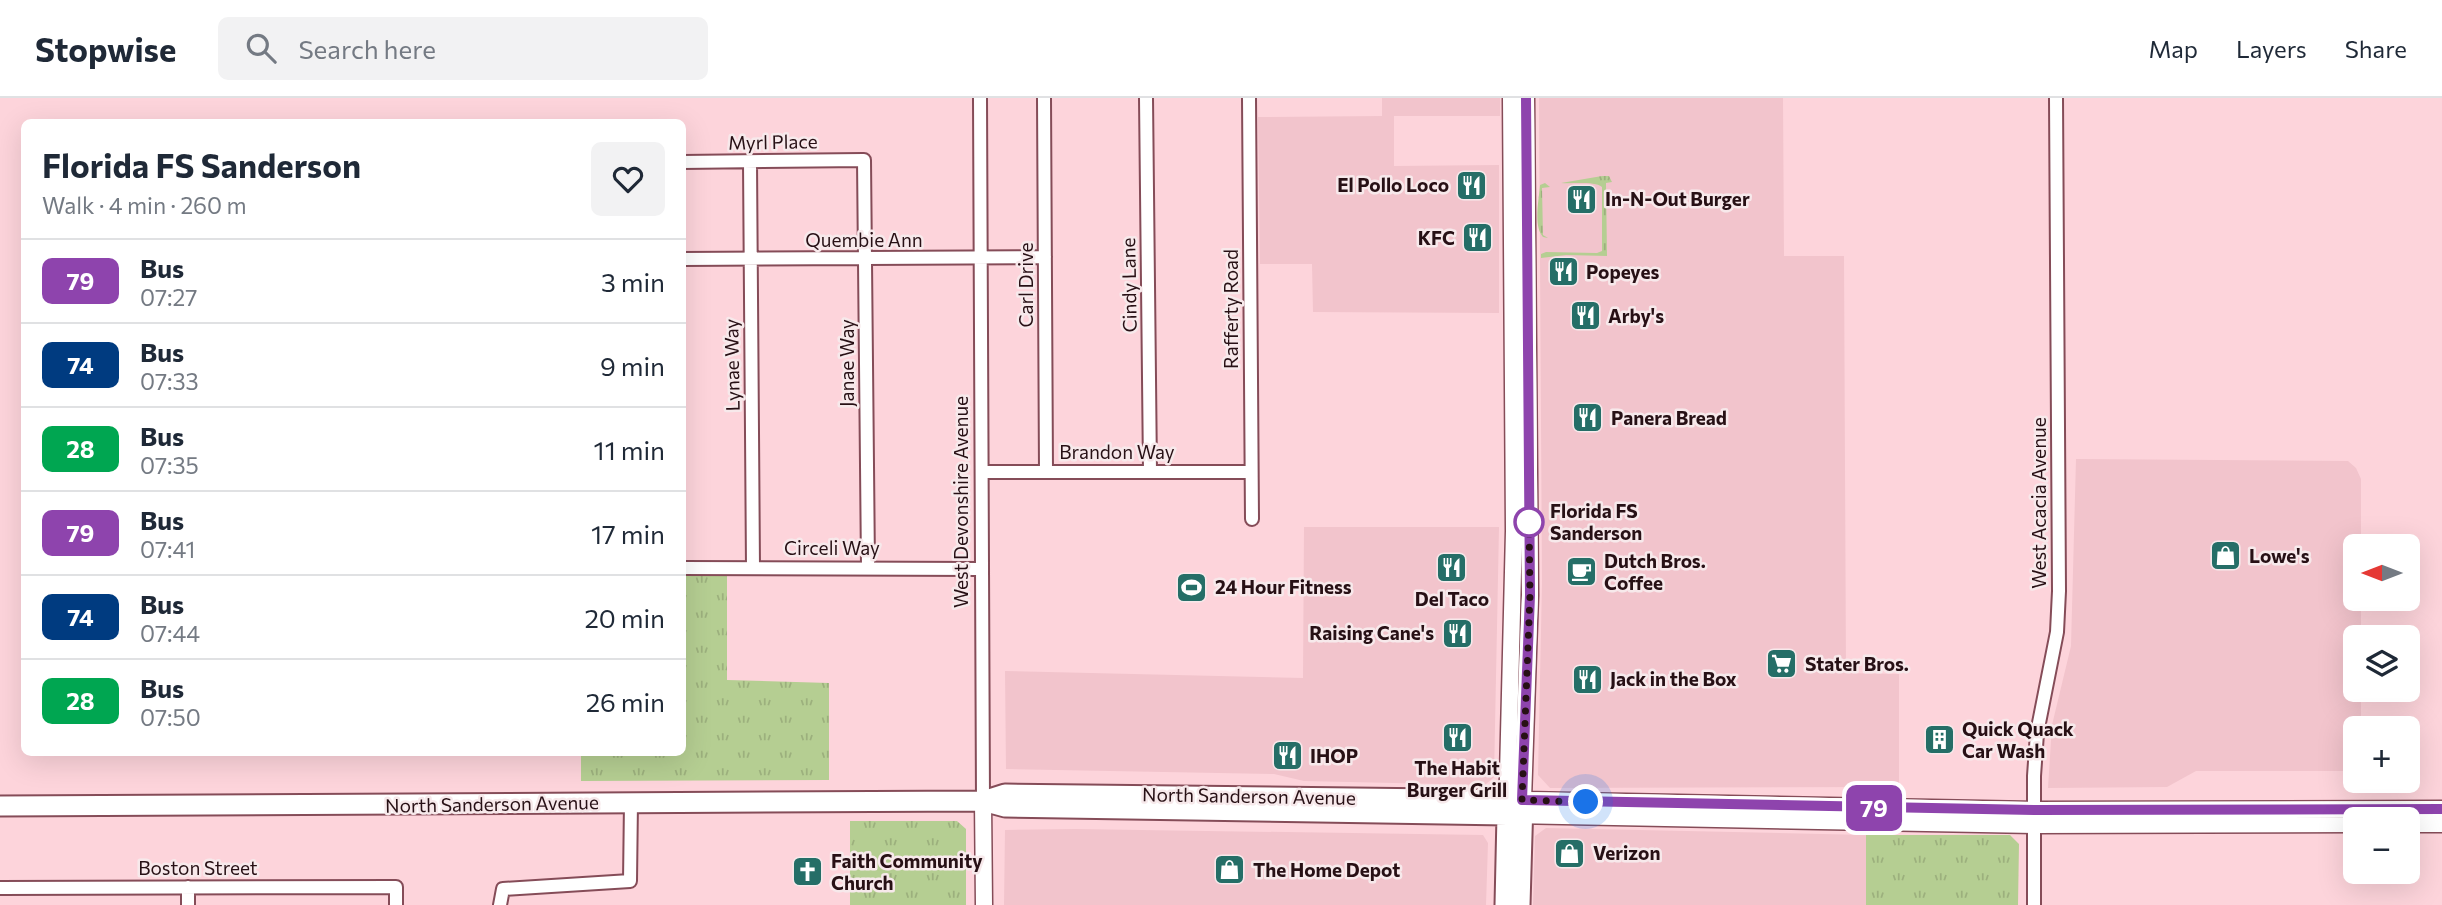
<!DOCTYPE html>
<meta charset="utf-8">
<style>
body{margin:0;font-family:Commissioner,sans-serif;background:#f2f2f3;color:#1f2937;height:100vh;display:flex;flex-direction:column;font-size:26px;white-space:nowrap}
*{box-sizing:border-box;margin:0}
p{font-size:23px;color:#747a83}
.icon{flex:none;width:38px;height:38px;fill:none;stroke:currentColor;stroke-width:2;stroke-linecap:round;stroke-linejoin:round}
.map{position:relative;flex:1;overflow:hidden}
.drawer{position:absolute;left:21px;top:21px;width:665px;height:637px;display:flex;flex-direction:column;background:#fff;border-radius:10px;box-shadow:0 7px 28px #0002}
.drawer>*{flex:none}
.badge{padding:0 14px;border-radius:10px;font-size:24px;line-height:46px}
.needle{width:46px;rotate:270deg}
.tools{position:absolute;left:2343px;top:436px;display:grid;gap:14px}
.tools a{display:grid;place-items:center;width:77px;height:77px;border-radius:10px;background:#fff;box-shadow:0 7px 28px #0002;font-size:35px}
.you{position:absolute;width:35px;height:35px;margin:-18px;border:5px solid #fff;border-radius:50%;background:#1a73e8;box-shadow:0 0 0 10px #1a73e833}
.map>.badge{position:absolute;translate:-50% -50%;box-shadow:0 0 0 4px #fff}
.round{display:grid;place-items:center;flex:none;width:74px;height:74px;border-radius:10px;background:#f2f2f3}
.overview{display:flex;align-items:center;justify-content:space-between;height:119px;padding:0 21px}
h1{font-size:33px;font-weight:700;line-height:52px}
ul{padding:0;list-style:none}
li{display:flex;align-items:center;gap:21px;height:84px;padding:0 21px;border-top:2px solid #e0e1e3}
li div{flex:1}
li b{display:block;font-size:26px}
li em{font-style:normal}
li .badge{min-width:77px;font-weight:700;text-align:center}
header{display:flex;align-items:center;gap:42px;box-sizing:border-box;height:98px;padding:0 35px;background:#fff;border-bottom:2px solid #e0e1e3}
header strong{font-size:33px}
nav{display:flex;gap:38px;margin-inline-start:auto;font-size:24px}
.search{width:490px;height:63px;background:#f2f2f3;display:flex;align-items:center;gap:18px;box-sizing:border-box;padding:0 24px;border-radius:10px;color:#747a83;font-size:26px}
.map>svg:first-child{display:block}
.built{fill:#f2c4cc}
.grass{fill:url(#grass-tufts)}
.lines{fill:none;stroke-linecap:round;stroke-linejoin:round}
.minor-casing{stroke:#854c58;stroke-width:16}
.major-casing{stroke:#854c58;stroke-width:19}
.highway-casing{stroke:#854c58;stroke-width:23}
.minor{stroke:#fff;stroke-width:12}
.major{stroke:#fff;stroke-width:16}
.highway{stroke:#fff;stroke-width:19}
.line-casing{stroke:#fff;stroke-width:16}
.line{stroke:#8e44ad;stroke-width:10}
.walk{stroke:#271015;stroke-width:7;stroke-dasharray:0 12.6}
.stop-dot{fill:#fff;stroke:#8e44ad;stroke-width:3.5}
.labels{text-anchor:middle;stroke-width:5;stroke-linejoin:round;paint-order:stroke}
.street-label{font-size:19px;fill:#271015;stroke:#f7e9eb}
.poi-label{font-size:19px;font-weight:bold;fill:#271015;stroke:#f7e9eb;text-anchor:start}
.stop-label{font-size:19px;font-weight:bold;fill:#271015;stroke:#f7e9eb;text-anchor:start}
</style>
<header>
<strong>Stopwise</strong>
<div class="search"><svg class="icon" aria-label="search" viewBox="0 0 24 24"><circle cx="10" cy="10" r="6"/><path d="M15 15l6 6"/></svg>Search here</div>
<nav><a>Map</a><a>Layers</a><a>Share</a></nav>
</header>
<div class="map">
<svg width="2442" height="807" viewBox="0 0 2442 807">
<defs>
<pattern id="grass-tufts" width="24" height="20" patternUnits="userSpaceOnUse" patternTransform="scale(1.75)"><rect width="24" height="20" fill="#b5ce92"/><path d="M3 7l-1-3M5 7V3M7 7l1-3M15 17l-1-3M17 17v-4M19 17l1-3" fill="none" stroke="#9cb07d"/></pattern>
</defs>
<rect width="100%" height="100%" fill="#fdd4db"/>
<!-- built -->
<path class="built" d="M1382,0H1500V18H1394V68L1499,67V215L1313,214L1312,166H1260L1258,19L1382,18Z
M1539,0H1783L1784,158H1844L1846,575L1899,576V689L1550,690L1538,677L1542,485Z
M2076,361L2348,363L2356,370L2361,381V448H2356V500L2361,501V539H2356V592H2361V630H2356L2355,673H2196L2167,689L2048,690L2052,627L2071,548Z
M1304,429H1499L1494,679L1485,687L1304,683L1274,676L1006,671L1005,573L1303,580Z
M1546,730L1866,737V807H1533L1535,738Z
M1075,731L1483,737L1488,745L1486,807H1004L1005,732Z"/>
<!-- grass -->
<path class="grass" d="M1602,78H1609L1612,84L1606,85L1607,158L1566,157L1541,160V156L1546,154L1597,155L1602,153V89C1594,83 1573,86 1561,85Z
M1545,85L1550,89L1542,90L1543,137L1548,140L1543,139C1533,128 1539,102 1540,87Z
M683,477L727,478V582L829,585V682L581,683V655L682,654Z
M850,723H957L966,731V807H850Z
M1866,737H2010L2019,746L2018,807H1866Z"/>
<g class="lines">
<defs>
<path id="minor" d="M980,0L983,703
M1044,0L1046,373
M1146,0L1150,373
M1249,0L1252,421
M682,64L864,62L868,469
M750,64L753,470
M682,161L1045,159
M982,374H1251
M682,470L982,471
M188,789V807
M0,790L396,789V807
M500,807L503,791L630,783L631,704
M2034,807V678L2037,635L2057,534L2059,493L2056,0"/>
<path id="major" d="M1511,0L1514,433L1507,717L2034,727L2356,726
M1526,0L1530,497L1523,702L2034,712L2442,711
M983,703L984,807
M2408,726H2442"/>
<path id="highway" d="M983,703L1005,709L1507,717L1505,807
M0,708L983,703L1005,696L1523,702L1520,807"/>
</defs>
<!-- minor casing -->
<use href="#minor" class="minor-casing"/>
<!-- major casing -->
<use href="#major" class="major-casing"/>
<!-- highway casing -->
<use href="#highway" class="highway-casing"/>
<!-- minor -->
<use href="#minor" class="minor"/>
<!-- major -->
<use href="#major" class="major"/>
<!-- highway -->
<use href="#highway" class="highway"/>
</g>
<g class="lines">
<defs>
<path id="line" d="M1526,0L1530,497L1522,702L2034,712L2442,711"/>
</defs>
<!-- line casing -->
<use href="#line" class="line-casing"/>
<!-- line -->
<use href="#line" class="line"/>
<!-- walk -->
<path class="walk" d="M1529,424L1530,497L1522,702L1586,704"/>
</g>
<!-- icons -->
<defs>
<symbol id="restaurant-square" viewBox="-11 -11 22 22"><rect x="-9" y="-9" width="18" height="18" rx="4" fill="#256e67" stroke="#f7e9eb"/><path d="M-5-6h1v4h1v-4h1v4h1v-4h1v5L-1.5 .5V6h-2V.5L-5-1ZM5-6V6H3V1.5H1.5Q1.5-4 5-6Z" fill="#fff"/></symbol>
<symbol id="shop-square" viewBox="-11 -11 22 22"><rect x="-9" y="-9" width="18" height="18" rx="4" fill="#256e67" stroke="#f7e9eb"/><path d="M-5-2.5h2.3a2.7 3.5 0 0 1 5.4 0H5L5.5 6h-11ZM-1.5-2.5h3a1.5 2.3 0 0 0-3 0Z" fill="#fff"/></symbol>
<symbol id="cafe-square" viewBox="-11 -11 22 22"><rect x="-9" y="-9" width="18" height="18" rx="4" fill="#256e67" stroke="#f7e9eb"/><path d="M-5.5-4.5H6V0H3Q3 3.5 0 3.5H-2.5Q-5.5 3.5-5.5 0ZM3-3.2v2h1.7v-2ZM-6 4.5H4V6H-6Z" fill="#fff"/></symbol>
<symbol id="stadium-square" viewBox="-11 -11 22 22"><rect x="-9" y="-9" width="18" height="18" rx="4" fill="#256e67" stroke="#f7e9eb"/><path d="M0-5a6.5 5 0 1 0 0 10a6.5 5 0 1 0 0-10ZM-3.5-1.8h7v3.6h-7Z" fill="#fff"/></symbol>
<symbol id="supermarket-square" viewBox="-11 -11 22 22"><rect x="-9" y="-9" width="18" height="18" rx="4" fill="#256e67" stroke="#f7e9eb"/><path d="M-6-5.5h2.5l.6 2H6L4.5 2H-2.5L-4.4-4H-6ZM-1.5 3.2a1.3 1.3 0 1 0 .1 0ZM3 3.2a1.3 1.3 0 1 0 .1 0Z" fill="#fff"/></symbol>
<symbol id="building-square" viewBox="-11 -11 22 22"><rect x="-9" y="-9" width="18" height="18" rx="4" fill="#256e67" stroke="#f7e9eb"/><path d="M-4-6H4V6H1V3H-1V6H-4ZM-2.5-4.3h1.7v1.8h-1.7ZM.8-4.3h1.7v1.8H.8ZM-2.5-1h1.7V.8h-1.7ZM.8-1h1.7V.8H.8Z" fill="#fff"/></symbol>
<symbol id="church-square" viewBox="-11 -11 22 22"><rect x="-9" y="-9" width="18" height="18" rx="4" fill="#256e67" stroke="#f7e9eb"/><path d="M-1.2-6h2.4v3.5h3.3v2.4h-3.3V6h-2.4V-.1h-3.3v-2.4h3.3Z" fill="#fff"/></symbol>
</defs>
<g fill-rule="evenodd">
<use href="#restaurant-square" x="1454" y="70" width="35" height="35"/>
<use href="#restaurant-square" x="1564" y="84" width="35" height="35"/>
<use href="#restaurant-square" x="1460" y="122" width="35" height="35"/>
<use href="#restaurant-square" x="1546" y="156" width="35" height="35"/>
<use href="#restaurant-square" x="1568" y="200" width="35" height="35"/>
<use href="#restaurant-square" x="1570" y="302" width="35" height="35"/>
<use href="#shop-square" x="2208" y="440" width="35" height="35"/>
<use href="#restaurant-square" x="1434" y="452" width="35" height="35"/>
<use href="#cafe-square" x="1564" y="456" width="35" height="35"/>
<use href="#stadium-square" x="1174" y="472" width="35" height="35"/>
<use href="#restaurant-square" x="1440" y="518" width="35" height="35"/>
<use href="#supermarket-square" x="1764" y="548" width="35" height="35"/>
<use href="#restaurant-square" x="1570" y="564" width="35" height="35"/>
<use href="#restaurant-square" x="1440" y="622" width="35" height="35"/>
<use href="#building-square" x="1922" y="624" width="35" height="35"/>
<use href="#restaurant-square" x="1270" y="640" width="35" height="35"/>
<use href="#shop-square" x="1552" y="738" width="35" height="35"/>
<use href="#shop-square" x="1212" y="754" width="35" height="35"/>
<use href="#church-square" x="790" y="756" width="35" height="35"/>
</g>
<!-- markers -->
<circle class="stop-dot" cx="1529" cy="424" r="14"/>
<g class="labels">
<!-- street labels -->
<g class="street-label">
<text transform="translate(773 44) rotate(-1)" y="7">Myrl Place</text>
<text x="864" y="149">Quembie Ann</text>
<text transform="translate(1026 187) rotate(-90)" y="7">Carl Drive</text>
<text transform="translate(1129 187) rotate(-91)" y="7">Cindy Lane</text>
<text transform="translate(1231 211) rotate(-90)" y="7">Rafferty Road</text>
<text transform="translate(847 265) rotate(-90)" y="7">Janae Way</text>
<text transform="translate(732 267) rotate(-91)" y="7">Lynae Way</text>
<text x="1117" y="361">Brandon Way</text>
<text transform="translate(961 404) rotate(-90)" y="7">West Devonshire Avenue</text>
<text transform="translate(2039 405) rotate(-90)" y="7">West Acacia Avenue</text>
<text x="832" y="457">Circeli Way</text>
<text transform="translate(1249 698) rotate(1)" y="7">North Sanderson Avenue</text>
<text transform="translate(492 706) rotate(-1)" y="7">North Sanderson Avenue</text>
<text x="198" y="777">Boston Street</text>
</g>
<!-- poi labels -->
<g class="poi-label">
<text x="1449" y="94" text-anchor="end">El Pollo Loco</text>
<text x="1605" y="108">In-N-Out Burger</text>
<text x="1455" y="147" text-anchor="end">KFC</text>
<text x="1586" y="181">Popeyes</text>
<text x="1608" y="225">Arby's</text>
<text x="1611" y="327">Panera Bread</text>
<text x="2249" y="465">Lowe's</text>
<text x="1604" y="470">Dutch Bros.<tspan x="1604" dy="22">Coffee</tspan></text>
<text x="1215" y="496">24 Hour Fitness</text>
<text x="1452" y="508" text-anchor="middle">Del Taco</text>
<text x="1434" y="542" text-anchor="end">Raising Cane's</text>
<text x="1805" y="573">Stater Bros.</text>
<text x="1610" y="588">Jack in the Box</text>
<text x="1962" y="638">Quick Quack<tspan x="1962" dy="22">Car Wash</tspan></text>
<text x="1310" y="665">IHOP</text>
<text x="1457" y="677" text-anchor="middle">The Habit<tspan x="1457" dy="22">Burger Grill</tspan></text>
<text x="1593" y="762">Verizon</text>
<text x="831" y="770">Faith Community<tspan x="831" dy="22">Church</tspan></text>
<text x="1253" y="779">The Home Depot</text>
</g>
<!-- stop labels -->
<g class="stop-label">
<text x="1550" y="420">Florida FS<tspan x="1550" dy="22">Sanderson</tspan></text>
</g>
</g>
</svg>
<div class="tools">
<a><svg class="needle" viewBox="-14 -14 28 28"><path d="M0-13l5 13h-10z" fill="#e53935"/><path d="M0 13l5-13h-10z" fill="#747a83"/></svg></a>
<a><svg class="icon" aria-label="layers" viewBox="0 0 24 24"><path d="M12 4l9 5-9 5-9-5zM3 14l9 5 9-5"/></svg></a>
<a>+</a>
<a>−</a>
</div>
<div class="you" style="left:1586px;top:704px"></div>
<b class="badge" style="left:1874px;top:710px;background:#8e44ad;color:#fff">79</b>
<section class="drawer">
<div class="overview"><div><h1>Florida FS Sanderson</h1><p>Walk · 4 min · 260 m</p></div><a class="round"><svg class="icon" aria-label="heart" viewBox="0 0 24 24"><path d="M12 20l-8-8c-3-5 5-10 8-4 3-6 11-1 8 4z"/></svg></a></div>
<ul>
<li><span class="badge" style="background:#8e44ad;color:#fff">79</span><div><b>Bus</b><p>07:27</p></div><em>3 min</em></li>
<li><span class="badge" style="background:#003b80;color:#fff">74</span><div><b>Bus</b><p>07:33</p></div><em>9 min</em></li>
<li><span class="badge" style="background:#00a651;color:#fff">28</span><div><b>Bus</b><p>07:35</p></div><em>11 min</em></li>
<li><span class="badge" style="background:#8e44ad;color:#fff">79</span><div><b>Bus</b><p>07:41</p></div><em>17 min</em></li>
<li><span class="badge" style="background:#003b80;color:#fff">74</span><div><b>Bus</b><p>07:44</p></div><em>20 min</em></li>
<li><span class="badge" style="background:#00a651;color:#fff">28</span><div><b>Bus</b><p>07:50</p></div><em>26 min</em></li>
</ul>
</section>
</div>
